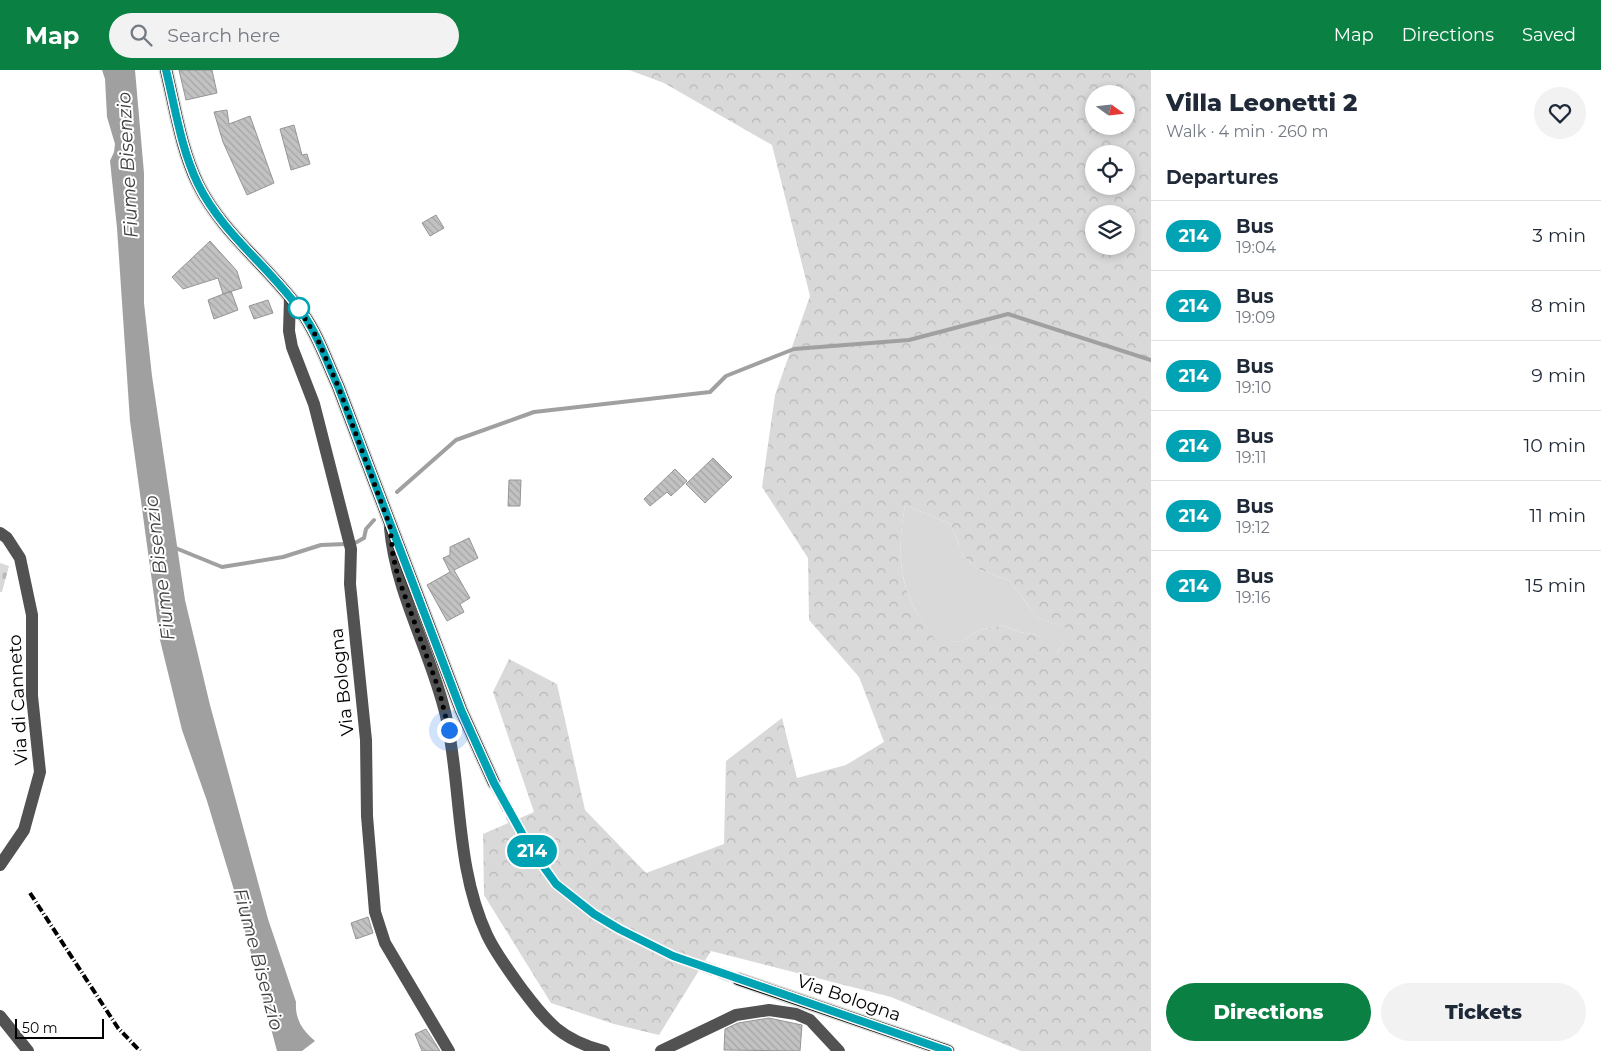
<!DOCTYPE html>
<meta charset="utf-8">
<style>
body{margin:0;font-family:Montserrat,sans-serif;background:#f2f2f3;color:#1f2937;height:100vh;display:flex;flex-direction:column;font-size:19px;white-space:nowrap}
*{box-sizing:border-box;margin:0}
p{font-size:16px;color:#747a83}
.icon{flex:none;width:28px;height:28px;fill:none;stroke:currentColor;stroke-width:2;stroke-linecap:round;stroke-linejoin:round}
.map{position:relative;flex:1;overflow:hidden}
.sheet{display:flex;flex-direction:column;background:#fff;width:450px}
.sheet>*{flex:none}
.badge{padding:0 10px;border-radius:16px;font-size:18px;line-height:32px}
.needle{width:32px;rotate:105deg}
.tools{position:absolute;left:1085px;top:15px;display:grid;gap:10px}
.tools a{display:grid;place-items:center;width:50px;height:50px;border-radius:50%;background:#fff;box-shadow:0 2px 8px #0003;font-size:25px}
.scale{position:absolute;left:15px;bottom:12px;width:89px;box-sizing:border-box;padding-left:5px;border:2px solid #000;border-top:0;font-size:14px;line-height:18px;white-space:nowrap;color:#000;-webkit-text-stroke:4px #fff;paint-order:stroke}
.you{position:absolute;width:25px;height:25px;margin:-12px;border:4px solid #fff;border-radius:50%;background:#1a73e8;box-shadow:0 0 0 8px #1a73e833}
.map>.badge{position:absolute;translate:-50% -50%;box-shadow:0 0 0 2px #fff}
h2{padding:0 15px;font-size:19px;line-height:45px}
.round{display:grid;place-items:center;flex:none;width:52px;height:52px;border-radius:26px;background:#f2f2f3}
.headline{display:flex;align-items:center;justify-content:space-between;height:85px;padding:0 15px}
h1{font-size:24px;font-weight:800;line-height:38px}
.button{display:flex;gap:10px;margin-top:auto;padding:10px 15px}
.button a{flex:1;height:58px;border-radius:30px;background:#0b8043;color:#fff;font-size:20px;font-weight:800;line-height:58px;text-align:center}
.button a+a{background:#f2f2f3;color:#1f2937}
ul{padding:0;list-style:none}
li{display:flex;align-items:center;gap:15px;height:70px;padding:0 15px;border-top:1px solid #e0e1e3}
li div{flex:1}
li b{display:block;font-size:19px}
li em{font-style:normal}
li .badge{min-width:55px;font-weight:700;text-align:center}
header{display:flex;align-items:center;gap:30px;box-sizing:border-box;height:70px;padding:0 25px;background:#0b8043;color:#fff}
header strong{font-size:24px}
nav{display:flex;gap:28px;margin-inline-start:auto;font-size:18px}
.search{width:350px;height:45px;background:#f2f2f3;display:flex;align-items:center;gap:12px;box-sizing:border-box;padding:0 18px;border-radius:28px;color:#747a83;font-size:19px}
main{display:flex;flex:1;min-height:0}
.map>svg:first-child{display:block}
.green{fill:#d9d9d9}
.forest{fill:url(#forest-crowns);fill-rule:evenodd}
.cemetery{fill:url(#cemetery-stones)}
.water{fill:#a0a0a0}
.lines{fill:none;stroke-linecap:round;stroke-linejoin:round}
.stream{stroke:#a0a0a0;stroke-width:4}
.building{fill:url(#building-back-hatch);stroke:#969696}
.major-tunnel{stroke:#d9d9d9;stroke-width:12;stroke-dasharray:12 6;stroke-linecap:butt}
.major-casing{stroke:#dbdbdb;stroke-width:15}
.minor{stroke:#525252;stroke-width:12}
.major{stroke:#000;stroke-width:12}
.rail{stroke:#000;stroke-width:4;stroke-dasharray:8 2.5 1 2.5;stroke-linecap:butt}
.line-casing{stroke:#fff;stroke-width:11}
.line{stroke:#00a3b4;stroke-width:8}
.walk{stroke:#000;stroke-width:5;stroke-dasharray:0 9}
.stop-dot{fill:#fff;stroke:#00a3b4;stroke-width:2.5}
.labels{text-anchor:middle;stroke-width:4;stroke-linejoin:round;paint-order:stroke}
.street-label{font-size:18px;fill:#000;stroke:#fff}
.water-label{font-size:19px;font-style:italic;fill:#414141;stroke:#fff}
</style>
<header>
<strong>Map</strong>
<div class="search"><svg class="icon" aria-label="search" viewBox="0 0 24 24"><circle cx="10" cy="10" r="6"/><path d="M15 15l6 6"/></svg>Search here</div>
<nav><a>Map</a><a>Directions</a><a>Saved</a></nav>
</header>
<main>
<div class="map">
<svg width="1151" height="981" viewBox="0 0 1151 981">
<defs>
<pattern id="forest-crowns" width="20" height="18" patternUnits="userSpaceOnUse" patternTransform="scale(1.25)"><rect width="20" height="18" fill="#d9d9d9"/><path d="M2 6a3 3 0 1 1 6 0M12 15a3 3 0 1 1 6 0" fill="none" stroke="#b8b8b8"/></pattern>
<pattern id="cemetery-stones" width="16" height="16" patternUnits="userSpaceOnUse" patternTransform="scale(1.25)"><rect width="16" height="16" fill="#d9d9d9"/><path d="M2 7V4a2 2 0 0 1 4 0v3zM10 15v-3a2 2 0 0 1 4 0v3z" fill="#b8b8b8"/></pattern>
<pattern id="building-back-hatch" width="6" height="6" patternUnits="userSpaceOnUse" patternTransform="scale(1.25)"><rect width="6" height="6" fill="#c2c2c2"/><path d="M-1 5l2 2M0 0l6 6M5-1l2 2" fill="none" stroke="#a5a5a5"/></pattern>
</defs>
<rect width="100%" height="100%" fill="#fff"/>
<!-- green -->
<path class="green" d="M905,435L951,454L963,486L978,499L1008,510L1021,525L1036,547L1073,560L1056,584L1037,565L1019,562L1003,555L979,560L962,571L937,573C927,558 915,542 909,526C897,497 900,464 905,435Z"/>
<!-- forest -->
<path class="forest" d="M629,0H1151V981H1021L891,927L711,881L659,965L614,954L551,933L484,825L483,764L534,742L493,622L509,589L557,614L585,740L646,803L724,774L726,691L782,648L797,708L846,695L884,672L859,607L809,550L808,488L762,417L775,325L810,226L772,75L664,13ZM1094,24H1126V56H1094ZM1094,84H1126V116H1094ZM1094,144H1126V176H1094ZM905,435L951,454L963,486L978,499L1008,510L1021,525L1036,547L1072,560L1057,583L1037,565L1019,562L1003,555L979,560L962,571L937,572C927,558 915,542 909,526C897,498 900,464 905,435Z"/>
<!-- cemetery -->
<path class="cemetery" d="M0,493L9,496L2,522H0Z"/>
<!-- water -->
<path class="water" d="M102,0H135L144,103V233L152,306L185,530L210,635L268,849L296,932C295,949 302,960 315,971L302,981H277L234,820L207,731L182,660L160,570L130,351L117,158L110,91L114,82L115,74L107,47L105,9Z"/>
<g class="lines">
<!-- stream -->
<path class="stream" d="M397,422L456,370L534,342L710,322L726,306L794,279L909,270L1008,244L1151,290
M355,473L364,468L366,459L374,450
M173,477L222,497L283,487L321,475L346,474"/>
</g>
<!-- building -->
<path class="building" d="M179,0H212L217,23L186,30Z
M227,40L229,54L250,46L274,113L247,125L223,72L214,42Z
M294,55L302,85L307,84L310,94L291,100L280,59Z
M436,145L444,158L430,166L422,153Z
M210,171L237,201L242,218L223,224L218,208L183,219L172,207Z
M231,221L238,240L214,249L208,230Z
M268,230L273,243L254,249L249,236Z
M713,388L732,407L705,433L686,414Z
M675,399L687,411L671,426L667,422L650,436L644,429Z
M509,410H521L520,436H508Z
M469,468L478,488L454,500L470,528L460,534L464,542L447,551L427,515L450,502L443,488L450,485V477Z
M368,847L373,863L356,869L351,853Z
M769,948L802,955L800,981L724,980L725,959L738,953Z
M426,959L440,981H422L415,964Z"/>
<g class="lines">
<!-- major-tunnel -->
<path class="major-tunnel" d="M494,713C513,747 529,786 556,814C604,861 676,887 738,909"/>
<defs>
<path id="major" d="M166,0C175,37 181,79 198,114C223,165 271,198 303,244C318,265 327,292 338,316L461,640L494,713
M738,909L948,981"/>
</defs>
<!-- major casing -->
<use href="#major" class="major-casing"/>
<!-- minor -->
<path class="minor" d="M290,228L289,261L292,277L314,334L351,479L350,514L366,670L367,746L375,842L385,873L449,981
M390,458C396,525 431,581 446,646C462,718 455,797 487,865C496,884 509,901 522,919C547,952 561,970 604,981
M0,463L7,468L20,488L32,545V626L40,702L24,760L0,795
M0,946L28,981
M661,981L736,945L769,940L796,944L810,950L839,981"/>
<!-- major -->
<use href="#major" class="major"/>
<!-- rail -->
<path class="rail" d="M30,823L118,958L140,981"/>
</g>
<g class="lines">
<defs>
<path id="line" d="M166,0C175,37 181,79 198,114C223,165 271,198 303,244C318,265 327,292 338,316L461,640L494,713L530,778L556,814L594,844L619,859L673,886L948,981"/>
</defs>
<!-- line casing -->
<use href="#line" class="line-casing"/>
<!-- line -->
<use href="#line" class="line"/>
<!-- walk -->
<path class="walk" d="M299,238L297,236L316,266L338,316L390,456L393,486L398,507L439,620L449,660"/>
</g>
<!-- markers -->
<circle class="stop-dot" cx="299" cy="238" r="10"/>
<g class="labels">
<!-- street labels -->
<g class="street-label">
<text transform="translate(342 612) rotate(-96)" y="6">Via Bologna</text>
<text transform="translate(18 630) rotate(-93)" y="6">Via di Canneto</text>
<text transform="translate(849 928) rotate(19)" y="6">Via Bologna</text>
</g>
<!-- water labels -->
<g class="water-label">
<text transform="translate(127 95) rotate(-93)" y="7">Fiume Bisenzio</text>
<text transform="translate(159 498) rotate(-97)" y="7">Fiume Bisenzio</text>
<text transform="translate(259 889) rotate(75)" y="7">Fiume Bisenzio</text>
</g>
</g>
</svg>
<div class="tools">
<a><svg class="needle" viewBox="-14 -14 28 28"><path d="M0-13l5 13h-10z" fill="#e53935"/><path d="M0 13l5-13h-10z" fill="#747a83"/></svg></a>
<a><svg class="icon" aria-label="locate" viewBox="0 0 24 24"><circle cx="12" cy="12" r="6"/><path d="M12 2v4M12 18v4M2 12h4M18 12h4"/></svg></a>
<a><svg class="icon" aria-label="layers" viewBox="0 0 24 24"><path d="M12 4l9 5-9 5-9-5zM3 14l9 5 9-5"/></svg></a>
</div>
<div class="scale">50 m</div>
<div class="you" style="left:449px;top:660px"></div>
<b class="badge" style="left:532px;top:781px;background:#00a3b4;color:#fff">214</b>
</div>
<section class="sheet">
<div class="headline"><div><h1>Villa Leonetti 2</h1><p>Walk · 4 min · 260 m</p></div><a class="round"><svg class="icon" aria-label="heart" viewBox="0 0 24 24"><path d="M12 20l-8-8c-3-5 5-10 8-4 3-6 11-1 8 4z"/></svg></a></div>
<h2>Departures</h2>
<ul>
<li><span class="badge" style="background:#00a3b4;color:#fff">214</span><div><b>Bus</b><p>19:04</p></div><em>3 min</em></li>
<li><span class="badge" style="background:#00a3b4;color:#fff">214</span><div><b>Bus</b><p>19:09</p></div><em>8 min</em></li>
<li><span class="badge" style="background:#00a3b4;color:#fff">214</span><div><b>Bus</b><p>19:10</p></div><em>9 min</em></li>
<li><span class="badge" style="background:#00a3b4;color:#fff">214</span><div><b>Bus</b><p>19:11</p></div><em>10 min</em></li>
<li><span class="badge" style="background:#00a3b4;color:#fff">214</span><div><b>Bus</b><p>19:12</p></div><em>11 min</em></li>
<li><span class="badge" style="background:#00a3b4;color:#fff">214</span><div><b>Bus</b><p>19:16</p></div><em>15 min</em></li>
</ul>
<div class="button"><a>Directions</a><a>Tickets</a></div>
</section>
</main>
